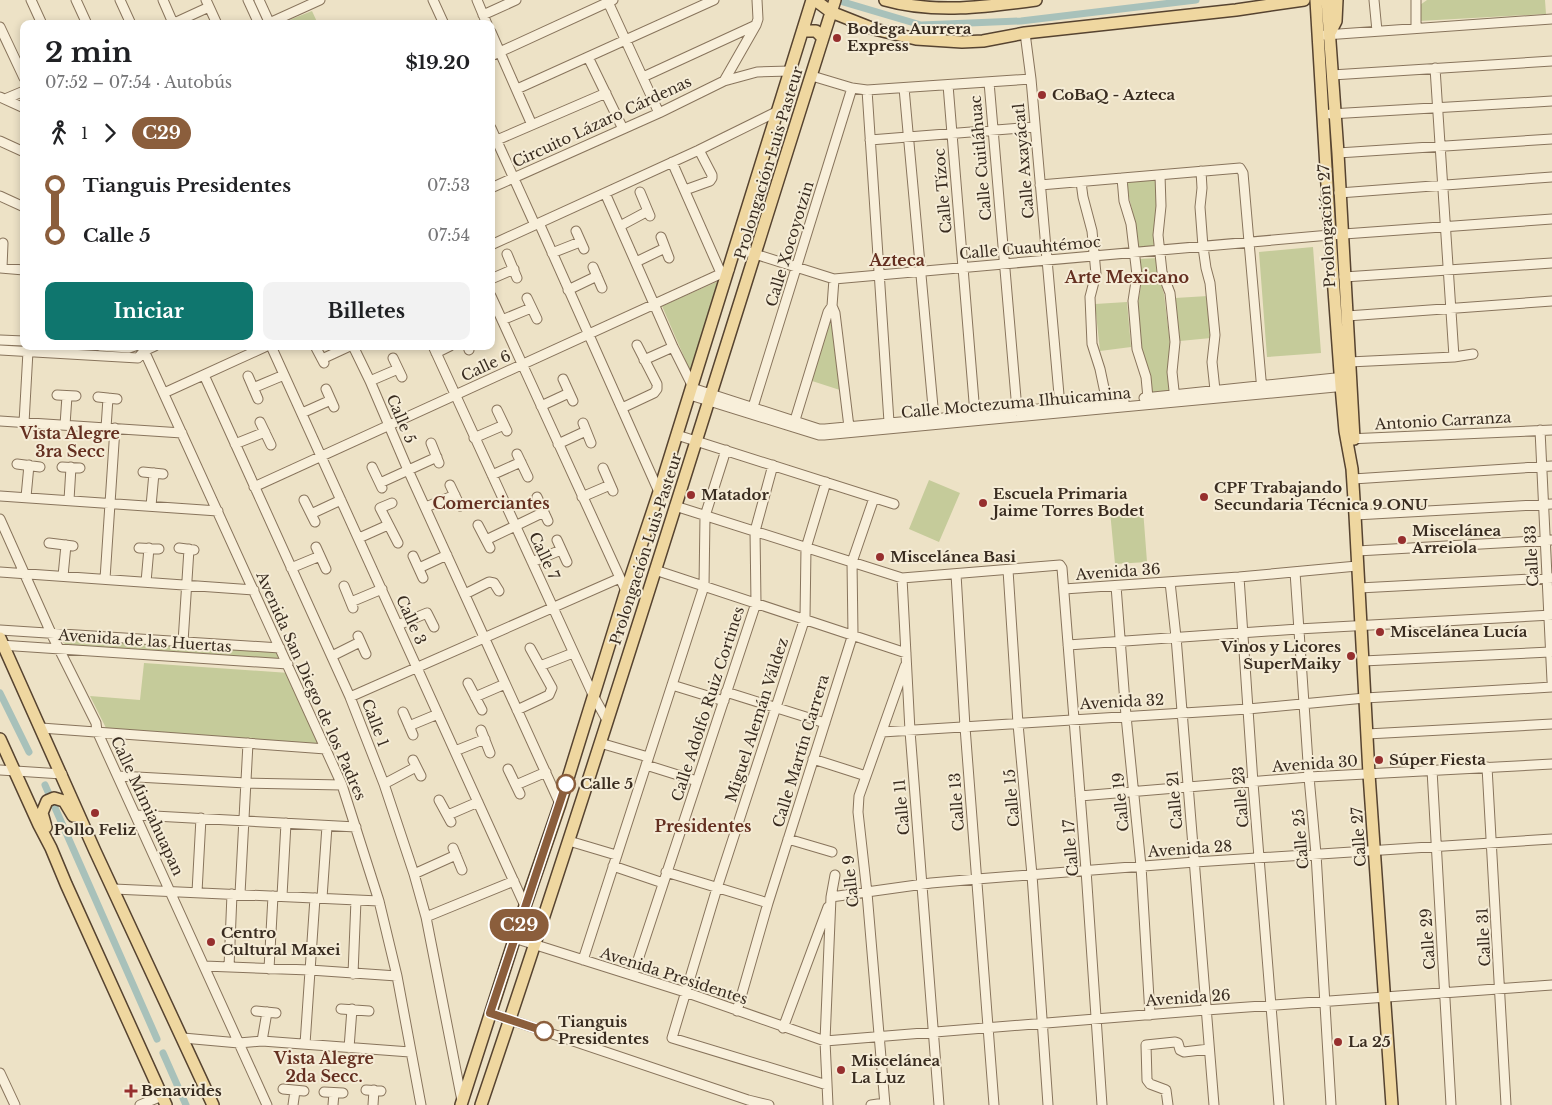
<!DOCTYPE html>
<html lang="es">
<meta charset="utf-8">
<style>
body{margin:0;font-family:"Libre Baskerville",serif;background:#f2f2f2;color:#202124;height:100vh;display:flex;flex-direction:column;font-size:19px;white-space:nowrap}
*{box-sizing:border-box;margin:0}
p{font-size:16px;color:#757577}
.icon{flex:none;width:28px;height:28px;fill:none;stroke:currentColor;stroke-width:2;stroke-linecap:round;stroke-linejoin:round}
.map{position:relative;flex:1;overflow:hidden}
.drawer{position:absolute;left:20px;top:20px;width:475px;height:330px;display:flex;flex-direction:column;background:#fff;border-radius:10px;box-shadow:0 2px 8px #0003}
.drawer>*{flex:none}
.badge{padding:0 10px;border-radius:16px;font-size:18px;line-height:32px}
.map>.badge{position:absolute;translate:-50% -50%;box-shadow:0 0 0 2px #fff}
.legs{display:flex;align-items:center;gap:8px;height:55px;padding:0 25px;font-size:16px}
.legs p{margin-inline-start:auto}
.headline{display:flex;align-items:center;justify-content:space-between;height:85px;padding:0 25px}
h1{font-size:28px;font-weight:700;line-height:38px}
.button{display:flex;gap:10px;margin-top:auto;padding:10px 25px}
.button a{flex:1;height:58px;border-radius:10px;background:#0f766e;color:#fff;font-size:20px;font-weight:700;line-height:58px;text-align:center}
.button a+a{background:#f2f2f2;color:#202124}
ul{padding:0 25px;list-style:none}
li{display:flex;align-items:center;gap:18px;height:50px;font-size:19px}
li i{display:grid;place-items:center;width:8px;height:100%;margin:0 6px;background:currentColor}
li i::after{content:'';width:12px;height:12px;margin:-6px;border:4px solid;border-radius:50%;background:#fff}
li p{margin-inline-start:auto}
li:first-child i{background:linear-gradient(#0000 50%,currentColor 0)}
li:last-child i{background:linear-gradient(currentColor 50%,#0000 0)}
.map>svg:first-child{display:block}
.green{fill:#c5cb9a}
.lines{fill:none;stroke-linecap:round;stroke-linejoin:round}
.canal{stroke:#a8c1ba;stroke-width:7}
.minor-casing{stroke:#88745c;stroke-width:11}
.major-casing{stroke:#564330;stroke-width:14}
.minor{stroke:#f8efda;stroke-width:9}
.major{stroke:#efd7a0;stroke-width:11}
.line-1-casing{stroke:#fff;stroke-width:11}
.line-1{stroke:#8b5e3c;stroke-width:8}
.poi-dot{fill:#962f2e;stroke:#f5ecd6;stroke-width:2}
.stop-1-dot{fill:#fff;stroke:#8b5e3c;stroke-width:2.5}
.labels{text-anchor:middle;stroke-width:4;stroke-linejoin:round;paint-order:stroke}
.poi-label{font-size:15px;font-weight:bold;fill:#392c20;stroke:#f5ecd6;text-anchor:start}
.street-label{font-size:15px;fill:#392c20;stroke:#f5ecd6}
.stop-label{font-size:15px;font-weight:bold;fill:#392c20;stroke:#f5ecd6;text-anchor:start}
.neighbourhood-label{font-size:16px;font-weight:bold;fill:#642f20;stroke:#f5ecd6}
</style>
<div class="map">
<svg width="1552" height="1105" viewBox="0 0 1552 1105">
<rect width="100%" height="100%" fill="#ede2c6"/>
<!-- green -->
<path class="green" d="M1427,0H1545L1546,14L1419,21L1420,5Z
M312,11L318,24H279Z
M1156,180V249H1138C1138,225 1130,206 1126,182Z
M1313,247L1321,353L1267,357L1259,252Z
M1157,258L1158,274L1164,294L1170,343L1168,369L1171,391L1151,394L1150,374L1141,348L1138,303L1142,279L1139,259Z
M721,280L691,373L662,306Z
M1208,296L1211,338L1180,341L1175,298Z
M1127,302L1131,347L1100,351L1095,304Z
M830,311L833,312L843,391L809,380Z
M929,480L960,493L939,542L909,529Z
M1143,509L1147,562L1115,564L1110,511Z
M63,638L275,650L281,661L67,646L63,642Z
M144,663L289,673L322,746L107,730L90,696L140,700Z"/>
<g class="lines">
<!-- canal -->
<path class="canal" d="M843,2L921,25L1021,21L1196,0
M0,693L29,752
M45,785L157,1039
M163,1053L186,1105"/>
<defs>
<path id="minor" d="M31,0L42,24
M76,0L87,24
M120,0L131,24
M163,0L173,23
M206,0L217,24
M248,0L259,24
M259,0L270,24
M433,0L444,24
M477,0L487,24
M1374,0L1377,31
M1416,0V28
M608,2L659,113
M483,15L516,0
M172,24L209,7
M267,24L320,0
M0,27L24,78
M491,32L532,125
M1025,33L1031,79L1060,406
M1325,35L1552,19
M491,56L613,0
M588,57L623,129
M1435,68L1454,357
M1332,75L1552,61
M812,76L852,88L867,90L1031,79
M643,77L756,25
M724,81L756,25L758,19L757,0
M989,82L1017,410
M948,85L975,414
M904,88L934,418
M517,89L714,0
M867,90L889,422
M0,97L24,108
M5,99L24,91
M1330,114L1552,101
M491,128L535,225
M497,140L606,93
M870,140L1035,127
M0,141L24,152
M1338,153L1552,139
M672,162L721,273
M1201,171L1202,188L1200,207L1203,247L1206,268L1210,283L1215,335L1212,362L1215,390
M1160,175L1161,206L1158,235L1162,272L1170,293L1175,342L1172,372L1175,400
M1122,178L1124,201L1131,224L1137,275L1133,301L1137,349L1146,377L1148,398
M1081,182L1083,197L1092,231L1096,274L1090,297L1092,344L1100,369L1108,407
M1040,185L1240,168L1243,173L1262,391
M491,188L659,113L724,81L757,72L790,71
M685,190L710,181L712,178V175L699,150
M640,192L650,216
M605,193L673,347L693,387
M1339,193L1552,177
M0,196L24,207
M539,223L659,492
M620,226L648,211
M576,231L584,249
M661,237L669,258
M491,245L699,150L778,111
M736,248L834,279L1330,235L1552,219
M552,253L580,242
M507,254L517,278
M636,262L665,248
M593,267L602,288
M0,268L24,270
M2,268L3,243
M1344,277L1552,263
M491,279L514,269
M568,290L597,276
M491,296L626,591
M527,298L537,319
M832,306L835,313L849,427
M1347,316L1552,301
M502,320L531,308
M0,340L24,341
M100,346L129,348L135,346
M142,346L342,785L379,901L397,976L421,1105
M271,346L525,906
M315,346L324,363
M353,346L370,381L408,470L560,804
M433,346L594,697L607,720
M468,346L469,350
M0,350L138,358L144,351L155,346
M436,353L450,346
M393,358L402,377
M322,359L350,346
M644,360L673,347
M1349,362L1454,357L1473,354
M204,375L350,697L384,784L414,874L426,917L462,1101
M248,376L258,399
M563,379L573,401
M370,381L398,369
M253,388L284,375
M692,388L819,429H825L1124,401
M326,389L334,407
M164,393L267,346
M57,395L76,396
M690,395L819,435H824L1346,386
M98,397L117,399
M1144,398L1345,377
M541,406L569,393
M753,407L852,88
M622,408L654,393L657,389V384L637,345
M497,410L507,431
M302,413L331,400
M795,420L828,312L832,306L834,279
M0,421L182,433
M260,422L271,445
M24,423L28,351
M583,423L591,443
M65,425L67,396
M106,428L108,398
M1540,430L1552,681
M677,435L894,504
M474,438L504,425
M1347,439L1552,430
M431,443L439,463
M235,444L265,432
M558,444L586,431
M517,454L528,477
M17,464L40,467
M62,467L80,468
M372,467L382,488
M603,468L613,491
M143,472L163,474
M492,475L521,462
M1353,479L1552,466
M826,482L806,548L805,618L717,888L672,1038L827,1085
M380,483L437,457
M450,485L460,506
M254,487L729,270
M0,496L218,511
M26,497L29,465
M537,497L548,521
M582,497L610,485
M69,500L71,467
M304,500L315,522
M392,503L380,508L398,543
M151,506L154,473
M675,506L902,578L1060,565L1062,568L1086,870L1102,1105
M426,507L455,495
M311,514L341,500
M1355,515L1552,504
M0,519L51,633L96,723L97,731L267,1105
M478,525L490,548
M359,538L388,525
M486,540L544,512
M557,540L567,562
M49,543L73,546
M316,547L326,569
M139,548L159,549
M179,548L194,550
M1357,551L1552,540
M413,556L423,578
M532,562L561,550
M291,568L320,556
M419,568L447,555
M655,570L906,653
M1008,570L1018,724L1032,875L1048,1105
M0,572L254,590
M1295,572L1309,777L1316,854L1331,1105
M956,574L965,727L994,1105
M63,576L66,545
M1239,577L1253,783L1279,1105
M902,578L910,731L939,1105
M105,579L115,428
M146,582L149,548
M1170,582L1176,637L1214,1105
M344,586L353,608
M1116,586L1126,716L1141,866L1150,1015
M1359,588L1552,578
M1064,589L1239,577L1357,566
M465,594L489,582L494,583L499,591
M351,602L382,589
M398,625L427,613L434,627
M0,630L280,648
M358,636L366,654
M183,642L189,549
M0,645L288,664
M1068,645L1298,629L1552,615
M332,656L360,642
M1363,661L1550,652
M540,666L573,653
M468,683L482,710
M672,685L724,701
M726,692L825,723
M350,697L620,578
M475,697L505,684
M517,710L549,695L552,688L530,648
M403,712L413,735
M409,726L438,714
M41,728L326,749
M481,730L490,753
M882,732L1248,709L1365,698L1552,687
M1367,734L1552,724
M600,743L648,757
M455,751L485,739
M813,759L866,776
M413,760L421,776
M646,765L697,781
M1487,767L1506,1105
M508,769L520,794
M0,770L62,774
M1432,770L1451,1105
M119,776L246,783L342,785
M384,784L416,767
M516,785L546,772
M1080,796L1309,777L1552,764
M439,800L451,822
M136,815L356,827
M448,815L478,802
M788,839L832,852
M569,841L616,855
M453,848L462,870
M613,866L663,883
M666,872L768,903
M414,874L456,855
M114,889L379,901
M197,892L201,818
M240,894L248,743
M282,896L286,823
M831,897L931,883L977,879L1195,862L1552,839
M322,898L327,826
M426,917L514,881
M514,938L685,992L825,1041L1206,1010L1552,985
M583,960L704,586L705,516L726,450
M204,966L310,970L397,976
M229,967L232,894
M269,969L273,896
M353,974L356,900
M633,975L756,603L755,531L773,465
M341,1009L369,1011
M256,1011L276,1013
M737,1011L768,903L853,634L852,562L874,498
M490,1013L748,1100L769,1105
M783,1028L828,907
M183,1038L239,1043L262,1041L410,1052
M262,1041L267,1012
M305,1044L315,898
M349,1048L352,1009
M0,1073L15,1105
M283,1089L304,1091
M366,1090L381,1091
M324,1092L343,1093
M140,1105L162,1096
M293,1105L295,1091
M333,1105L334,1093
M373,1105L374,1090
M828,1105L825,1041L831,897L835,875
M871,1105L885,1103
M885,1105L867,893L858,812L859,796L905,666
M1168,1105L1166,1090L1150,1084L1147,1080L1146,1045L1175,1042L1178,1043L1180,1050L1184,1052L1209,1049"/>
<path id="major" d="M815,0L831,12L874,29L916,39L962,42L983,41L1025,33L1236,10L1304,0
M885,0C934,14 986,7 1036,0
M1316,0L1330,235L1341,386L1345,431L1352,469L1355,515L1369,774L1392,1105
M1327,0L1338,153L1354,439
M803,31H816L823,38
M1331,31L1336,21L1337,0
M0,638L95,851L213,1105
M0,739L39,825L51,848L66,884L166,1105
M46,827L42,813L47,801L54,798L64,801L73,816
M461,1105L525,906L560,804L626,591L659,492L812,0
M481,1105C605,739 718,369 835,0"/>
</defs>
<!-- minor casing -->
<use href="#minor" class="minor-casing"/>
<!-- major casing -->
<use href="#major" class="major-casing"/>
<!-- minor -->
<use href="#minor" class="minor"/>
<!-- major -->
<use href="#major" class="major"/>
</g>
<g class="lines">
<defs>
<path id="line-1" d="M544,1031L490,1013L566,784"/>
</defs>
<!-- line-1 casing -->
<use href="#line-1" class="line-1-casing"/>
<!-- line-1 -->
<use href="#line-1" class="line-1"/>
</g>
<!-- markers -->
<g class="poi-dot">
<circle cx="837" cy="38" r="5"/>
<circle cx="1042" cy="95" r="5"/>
<circle cx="691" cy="495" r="5"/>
<circle cx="1204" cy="497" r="5"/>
<circle cx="983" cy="503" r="5"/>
<circle cx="1402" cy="540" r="5"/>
<circle cx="880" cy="557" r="5"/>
<circle cx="1380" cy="632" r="5"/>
<circle cx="1351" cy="656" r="5"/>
<circle cx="1379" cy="760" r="5"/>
<circle cx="95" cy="813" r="5"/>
<circle cx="211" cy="942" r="5"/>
<circle cx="1338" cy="1042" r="5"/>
<circle cx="841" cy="1070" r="5"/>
<path d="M128.5 1083.5h5v5h5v5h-5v5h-5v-5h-5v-5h5z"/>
</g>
<g class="stop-1-dot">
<circle cx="566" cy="784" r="9"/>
<circle cx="544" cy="1031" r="9"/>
</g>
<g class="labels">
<!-- poi labels -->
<g class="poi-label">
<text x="847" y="34">Bodega Aurrera<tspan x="847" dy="17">Express</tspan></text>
<text x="1052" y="100">CoBaQ - Azteca</text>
<text x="1214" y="493">CPF Trabajando<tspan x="1214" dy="17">Secundaria Técnica 9 ONU</tspan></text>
<text x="993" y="499">Escuela Primaria<tspan x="993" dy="17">Jaime Torres Bodet</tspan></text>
<text x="701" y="500">Matador</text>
<text x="1412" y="536">Miscelánea<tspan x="1412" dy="17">Arreiola</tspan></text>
<text x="890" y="562">Miscelánea Basi</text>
<text x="1390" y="637">Miscelánea Lucía</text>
<text x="1341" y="652" text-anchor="end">Vinos y Licores<tspan x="1341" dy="17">SuperMaiky</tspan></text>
<text x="1389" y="765">Súper Fiesta</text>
<text x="95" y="835" text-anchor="middle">Pollo Feliz</text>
<text x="221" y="938">Centro<tspan x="221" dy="17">Cultural Maxei</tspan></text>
<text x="1348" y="1047">La 25</text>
<text x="851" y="1066">Miscelánea<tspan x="851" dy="17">La Luz</tspan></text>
<text x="141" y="1096">Benavides</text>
</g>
<!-- street labels -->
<g class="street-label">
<text transform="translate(602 122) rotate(-25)" y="5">Circuito Lázaro Cárdenas</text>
<text transform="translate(981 158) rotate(-95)" y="5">Calle Cuitláhuac</text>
<text transform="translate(1024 161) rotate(-95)" y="5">Calle Axayácatl</text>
<text transform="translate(769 163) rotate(-73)" y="5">Prolongación Luis Pasteur</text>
<text transform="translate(943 191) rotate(-95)" y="5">Calle Tízoc</text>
<text transform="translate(1327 226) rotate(-93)" y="5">Prolongación 27</text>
<text transform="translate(790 244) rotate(-73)" y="5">Calle Xocoyotzin</text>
<text transform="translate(1030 248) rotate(-5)" y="5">Calle Cuauhtémoc</text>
<text transform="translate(486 366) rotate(-25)" y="5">Calle 6</text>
<text transform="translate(1016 403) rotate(-5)" y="5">Calle Moctezuma Ilhuicamina</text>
<text transform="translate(401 419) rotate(67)" y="5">Calle 5</text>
<text transform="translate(1443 421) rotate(-3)" y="5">Antonio Carranza</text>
<text transform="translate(646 549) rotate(-72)" y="5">Prolongación Luis Pasteur</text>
<text transform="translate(544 556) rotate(65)" y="5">Calle 7</text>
<text transform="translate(1532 556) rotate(-93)" y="5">Calle 33</text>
<text transform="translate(1118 572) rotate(-4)" y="5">Avenida 36</text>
<text transform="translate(411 620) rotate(66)" y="5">Calle 3</text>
<text transform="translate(145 641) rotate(4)" y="5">Avenida de las Huertas</text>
<text transform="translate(311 686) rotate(66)" y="5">Avenida San Diego de los Padres</text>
<text transform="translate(1122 702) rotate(-3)" y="5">Avenida 32</text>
<text transform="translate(708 704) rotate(-72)" y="5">Calle Adolfo Ruiz Cortines</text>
<text transform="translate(757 720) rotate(-72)" y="5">Miguel Alemán Váldez</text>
<text transform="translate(375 723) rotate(69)" y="5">Calle 1</text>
<text transform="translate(801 751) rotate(-73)" y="5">Calle Martín Carrera</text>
<text transform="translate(1315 764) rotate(-4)" y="5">Avenida 30</text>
<text transform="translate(1241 797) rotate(-95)" y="5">Calle 23</text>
<text transform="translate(1012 798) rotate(-95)" y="5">Calle 15</text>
<text transform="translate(1175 800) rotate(-95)" y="5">Calle 21</text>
<text transform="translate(957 802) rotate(-94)" y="5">Calle 13</text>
<text transform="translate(1121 802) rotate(-96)" y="5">Calle 19</text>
<text transform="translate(147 806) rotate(65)" y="5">Calle Mimiahuapan</text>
<text transform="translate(902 807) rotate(-95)" y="5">Calle 11</text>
<text transform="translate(1359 837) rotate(-94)" y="5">Calle 27</text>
<text transform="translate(1301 839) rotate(-95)" y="5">Calle 25</text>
<text transform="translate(1071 848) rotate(-95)" y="5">Calle 17</text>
<text transform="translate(1190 849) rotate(-4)" y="5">Avenida 28</text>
<text transform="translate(851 881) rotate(-96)" y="5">Calle 9</text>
<text transform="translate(1484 937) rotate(-93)" y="5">Calle 31</text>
<text transform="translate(1428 939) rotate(-94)" y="5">Calle 29</text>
<text transform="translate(674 976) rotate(18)" y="5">Avenida Presidentes</text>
<text transform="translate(1188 998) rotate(-4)" y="5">Avenida 26</text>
</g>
<!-- stop labels -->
<g class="stop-label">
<text x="580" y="789">Calle 5</text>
<text x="558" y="1027">Tianguis<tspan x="558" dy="17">Presidentes</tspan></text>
</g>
<!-- neighbourhood labels -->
<g class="neighbourhood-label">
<text x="897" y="266">Azteca</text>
<text x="1127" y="283">Arte Mexicano</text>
<text x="70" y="439">Vista Alegre<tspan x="70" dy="18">3ra Secc</tspan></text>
<text x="491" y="509">Comerciantes</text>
<text x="703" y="832">Presidentes</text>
<text x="324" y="1064">Vista Alegre<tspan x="324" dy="18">2da Secc.</tspan></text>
</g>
</g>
</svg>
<b class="badge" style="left:519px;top:925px;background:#8b5e3c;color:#fff">C29</b>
<section class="drawer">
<div class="headline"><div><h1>2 min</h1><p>07:52 – 07:54 · Autobús</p></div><b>$19.20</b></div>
<div class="legs"><svg class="icon" aria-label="walk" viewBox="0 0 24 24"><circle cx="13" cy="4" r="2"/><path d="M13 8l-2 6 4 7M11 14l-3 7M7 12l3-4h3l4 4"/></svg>1<svg class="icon" aria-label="forward" viewBox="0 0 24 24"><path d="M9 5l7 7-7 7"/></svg><b class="badge" style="background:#8b5e3c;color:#fff">C29</b></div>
<ul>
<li><i style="color:#8b5e3c"></i><b>Tianguis Presidentes</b><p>07:53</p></li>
<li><i style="color:#8b5e3c"></i><b>Calle 5</b><p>07:54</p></li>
</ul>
<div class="button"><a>Iniciar</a><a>Billetes</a></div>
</section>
</div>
